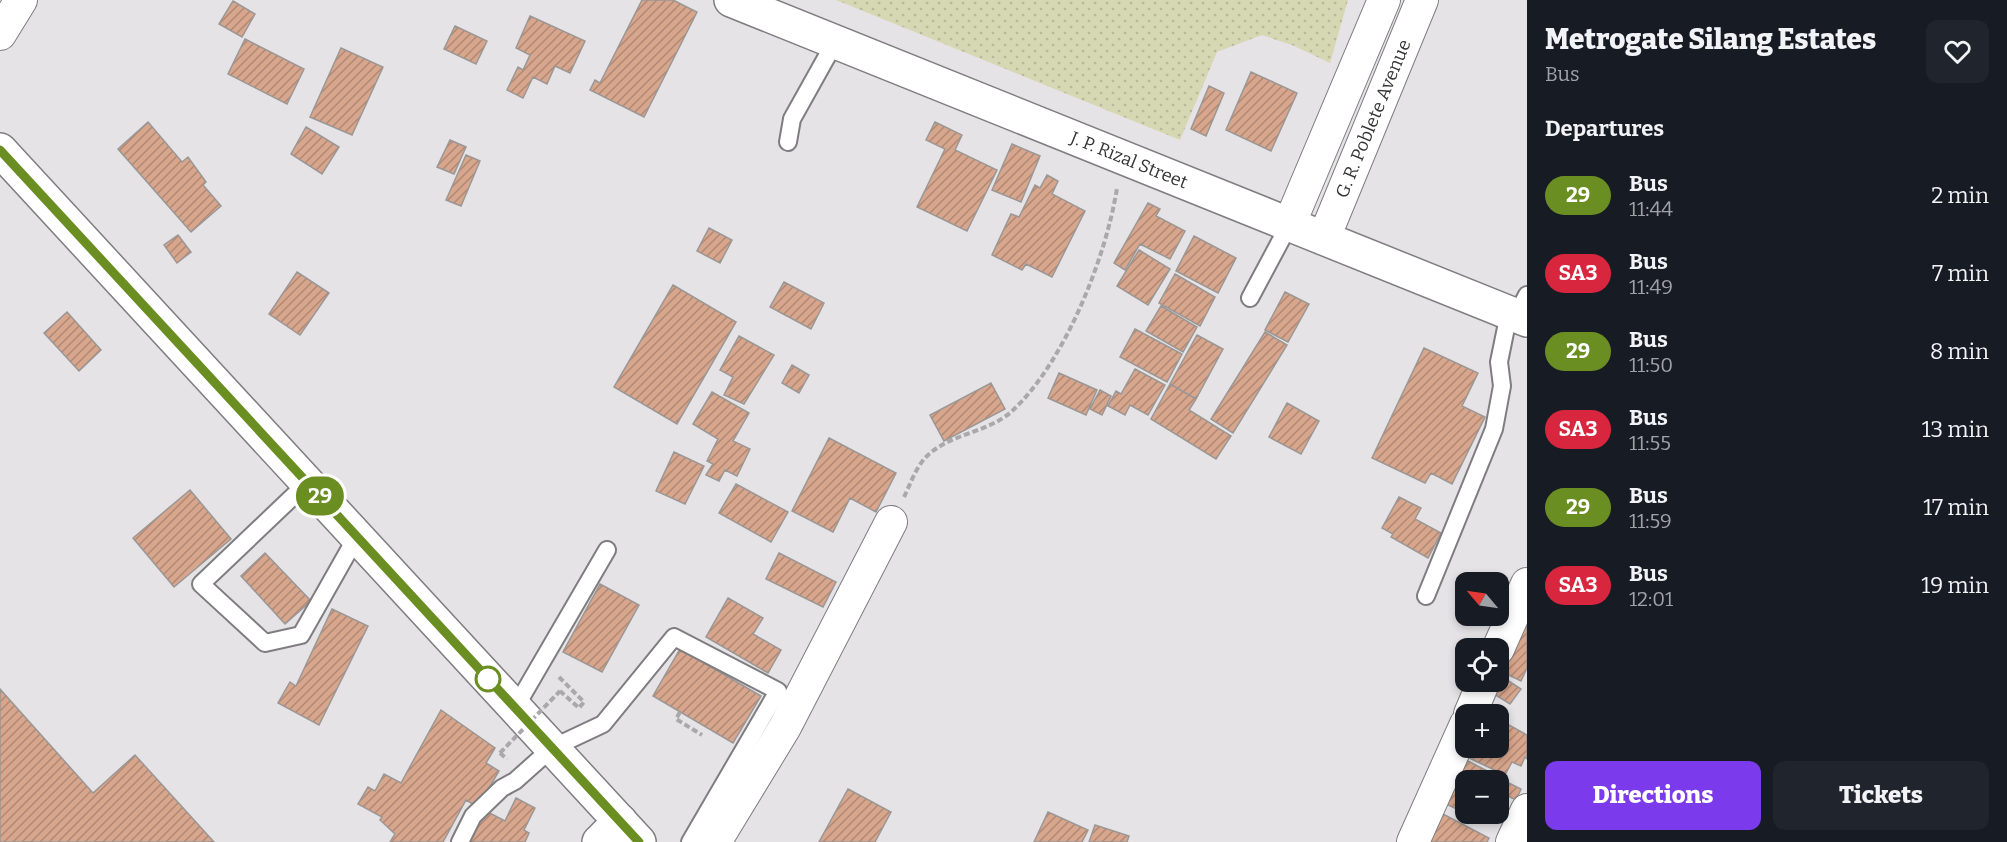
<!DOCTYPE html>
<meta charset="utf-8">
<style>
body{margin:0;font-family:Bitter,serif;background:#20242c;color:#f1f3f6;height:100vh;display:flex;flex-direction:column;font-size:22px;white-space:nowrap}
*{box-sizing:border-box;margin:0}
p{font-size:20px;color:#9ea1a6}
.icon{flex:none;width:33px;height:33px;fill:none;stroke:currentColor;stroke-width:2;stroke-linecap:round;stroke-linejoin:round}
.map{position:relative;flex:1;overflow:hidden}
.panel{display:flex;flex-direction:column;background:#171b24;width:480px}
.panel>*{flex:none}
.badge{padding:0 12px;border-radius:20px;font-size:21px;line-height:39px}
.needle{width:39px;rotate:299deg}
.fabs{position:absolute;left:1455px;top:572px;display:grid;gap:12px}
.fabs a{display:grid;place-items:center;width:54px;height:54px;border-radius:12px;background:#171b24;box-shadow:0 3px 9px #0003;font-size:30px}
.map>.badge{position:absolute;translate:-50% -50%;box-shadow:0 0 0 3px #fff}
h2{padding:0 18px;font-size:22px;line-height:54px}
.round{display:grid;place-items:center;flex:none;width:63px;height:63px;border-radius:12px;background:#20242c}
.headline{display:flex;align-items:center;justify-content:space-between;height:102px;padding:0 18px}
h1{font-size:28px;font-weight:800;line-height:45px}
.button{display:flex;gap:12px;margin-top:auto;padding:12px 18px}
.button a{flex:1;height:69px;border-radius:12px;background:#7c3aed;color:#fff;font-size:24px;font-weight:800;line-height:69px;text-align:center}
.button a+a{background:#20242c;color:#f1f3f6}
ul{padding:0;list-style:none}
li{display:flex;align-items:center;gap:18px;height:78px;padding:0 18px}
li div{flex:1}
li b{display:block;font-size:22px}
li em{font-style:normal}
li .badge{min-width:66px;font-weight:700;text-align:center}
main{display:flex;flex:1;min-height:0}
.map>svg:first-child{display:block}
.grass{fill:url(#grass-dots)}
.building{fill:url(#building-hatch);stroke:#9a9795;stroke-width:1.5}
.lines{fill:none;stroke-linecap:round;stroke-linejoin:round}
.lane-casing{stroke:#7f7d80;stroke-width:20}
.street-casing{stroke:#7f7d80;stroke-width:34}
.secondary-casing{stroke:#7f7d80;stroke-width:36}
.primary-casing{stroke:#7f7d80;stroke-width:36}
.path{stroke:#aaa8aa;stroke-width:4;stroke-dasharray:6 3;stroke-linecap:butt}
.lane{stroke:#fff;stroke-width:16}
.street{stroke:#fff;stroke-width:32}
.secondary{stroke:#fff;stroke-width:33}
.primary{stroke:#fff;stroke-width:33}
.path-bridge{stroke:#aaa8aa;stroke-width:4;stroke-dasharray:6 3;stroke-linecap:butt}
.line-casing{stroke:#fff;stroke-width:14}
.line{stroke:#6b8e23;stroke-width:9}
.stop-dot{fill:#fff;stroke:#6b8e23;stroke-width:3}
.labels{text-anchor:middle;stroke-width:4.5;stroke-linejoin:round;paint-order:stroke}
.street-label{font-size:18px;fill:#363536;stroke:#f3f0f3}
</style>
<main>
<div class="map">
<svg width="1527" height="842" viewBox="0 0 1527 842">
<defs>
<pattern id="grass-dots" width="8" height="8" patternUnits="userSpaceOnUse" patternTransform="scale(1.5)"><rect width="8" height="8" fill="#d5d8b2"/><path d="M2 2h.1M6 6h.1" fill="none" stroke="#b7ba9a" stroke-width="1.8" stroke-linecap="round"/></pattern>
<pattern id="building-hatch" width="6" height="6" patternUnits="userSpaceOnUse" patternTransform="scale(1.5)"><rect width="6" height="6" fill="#d8a68d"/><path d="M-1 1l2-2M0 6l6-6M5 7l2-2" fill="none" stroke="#b08874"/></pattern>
</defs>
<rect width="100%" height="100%" fill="#e5e3e6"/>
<!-- grass -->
<path class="grass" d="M836,0H1348L1330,63L1292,45L1262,35L1217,52L1180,140Z"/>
<!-- building -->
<path class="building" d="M642,0H673L697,12L644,117L590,90L595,80L600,83Z
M233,1L255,14L242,37L219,24Z
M530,16L585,41L570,73L555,66L547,84L533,77L523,98L507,90L518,67L523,70L530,55L516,48Z
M455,26L487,41L476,64L444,49Z
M245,39L304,69L287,104L228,74Z
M341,48L383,67L352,135L310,117Z
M1251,72L1297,93L1271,151L1226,130Z
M1209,86L1224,93L1206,136L1191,129Z
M148,122L182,162L188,157L206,182L203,185L221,206L191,232L118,149Z
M935,122L962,135L955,150L997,170L967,231L917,207L945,149L926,140Z
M306,127L339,147L322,174L291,154Z
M450,140L466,147L454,174L437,167Z
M1012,144L1040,156L1021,202L992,190Z
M466,155L480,161L461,206L446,200Z
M1047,175L1058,181L1052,194L1085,211L1052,277L1026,264L1022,270L992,255L1011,214L1019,217L1035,185L1040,188Z
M1148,203L1160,209L1156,216L1185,231L1170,259L1140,244L1125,270L1114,263Z
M709,228L732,240L720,263L697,251Z
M178,235L191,252L177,263L164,245Z
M1194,236L1236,258L1218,293L1176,271Z
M1139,250L1170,269L1148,305L1117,286Z
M297,272L329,293L300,335L269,314Z
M1175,274L1215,297L1200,326L1159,303Z
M784,282L824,303L811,329L770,307Z
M673,285L736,322L677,424L614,387Z
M1285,292L1309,304L1288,342L1265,330Z
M1161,306L1197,327L1183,352L1146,331Z
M67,312L101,350L79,371L44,333Z
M1135,329L1182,354L1167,382L1120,357Z
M1265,332L1287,345L1233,433L1211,419Z
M1197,335L1223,349L1196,399L1170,384Z
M739,336L774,355L744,404L724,395L733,377L720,370Z
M1424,348L1478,373L1462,406L1485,417L1452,484L1431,473L1425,483L1372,458Z
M792,365L809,375L799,393L782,383Z
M1135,369L1165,385L1148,415L1130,405L1125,415L1108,406L1116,391L1121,394Z
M1059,373L1097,390L1086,415L1048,398Z
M991,383L1005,409L944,441L930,415Z
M1170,384L1196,399L1189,410L1231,436L1216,459L1151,419Z
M1100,390L1111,396L1102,415L1090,409Z
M712,392L749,413L733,441L750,449L737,476L725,470L719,481L706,475L713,464L707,461L718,439L693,424Z
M1287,403L1319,421L1301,454L1269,437Z
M829,438L896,473L876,512L850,498L833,532L792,511Z
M674,452L704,466L685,504L656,491Z
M736,484L788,512L771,542L719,513Z
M190,490L231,539L174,587L133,538Z
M1399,497L1421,508L1415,519L1441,533L1428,558L1391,537L1393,534L1382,528Z
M265,553L311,601L285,624L241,576Z
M779,553L836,582L823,607L766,579Z
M600,584L639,605L602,672L563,652Z
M728,598L763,618L753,634L781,650L768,673L706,637Z
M332,609L368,626L319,725L278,703L290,682L296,686Z
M1527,617V668L1521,681L1498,670V657Z
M680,649L761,696L733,743L653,696Z
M1504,678L1521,689L1510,704L1494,694Z
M0,689L93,793L135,755L214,842H0Z
M441,710L495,748L486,763L499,771L478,807L466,800L443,842H390L395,834L380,820L382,817L358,804L368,787L375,791L384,774L401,783Z
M1498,719L1527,735V759L1525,757L1521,766L1512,762L1505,775L1463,755L1466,747H1498Z
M1466,760L1497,776L1494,780H1466V813H1492L1487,822L1476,816L1475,818L1444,803Z
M1499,778L1521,789L1516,800L1498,791Z
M848,789L891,812L875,842H819Z
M516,798L535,808L524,830L529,833L525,842H468L484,810L505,821Z
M1048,812L1088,830L1082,842H1034Z
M1441,813L1489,838L1487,842H1426Z
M1095,825L1129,836L1127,842H1089Z"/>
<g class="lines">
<defs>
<path id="lane" d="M788,142L792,119L835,42
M1250,298L1289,225
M1516,316L1527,295
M307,483L201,584L265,643L301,635L357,536
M1426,596L1494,429L1502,386L1499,362L1509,313
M515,708L607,550
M460,842L473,816L502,788L515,781L552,748L603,724L674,637L778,691L690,842"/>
<g id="street">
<path d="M0,34L21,0"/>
<path d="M1289,225L1384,0"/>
<path id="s1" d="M1324,238L1422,0"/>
<path d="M1498,649L1527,584"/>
<path d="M1470,714L1484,681"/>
<path d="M715,842L785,727L891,522"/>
<path d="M1413,842L1466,724"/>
<path d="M1512,842L1527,810"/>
</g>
<g id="secondary">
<path id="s2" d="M731,0L1527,320"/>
<path d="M599,842L620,821"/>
</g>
<path id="primary" d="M0,150L639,842"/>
</defs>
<!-- lane casing -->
<use href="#lane" class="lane-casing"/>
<!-- street casing -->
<use href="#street" class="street-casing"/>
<!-- secondary casing -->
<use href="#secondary" class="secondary-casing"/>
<!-- primary casing -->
<use href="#primary" class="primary-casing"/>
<!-- path -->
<path class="path" d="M904,497C910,485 916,467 926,457C948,434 987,433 1011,412C1064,364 1106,258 1117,188
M559,677L584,702L579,708L560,691
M680,712L676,719L702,735
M500,753L507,759"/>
<!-- lane -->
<use href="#lane" class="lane"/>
<!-- street -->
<use href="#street" class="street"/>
<!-- secondary -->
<use href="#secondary" class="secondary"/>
<!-- primary -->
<use href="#primary" class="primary"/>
<!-- path-bridge -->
<path class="path-bridge" d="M500,753L560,691"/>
</g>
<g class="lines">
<defs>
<path id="line" d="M0,150L639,842"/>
</defs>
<!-- line casing -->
<use href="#line" class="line-casing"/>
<!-- line -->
<use href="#line" class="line"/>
</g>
<!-- markers -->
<circle class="stop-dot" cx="488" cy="679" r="12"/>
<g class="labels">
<!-- street labels -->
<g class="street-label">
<text dy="6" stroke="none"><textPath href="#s1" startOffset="129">G. R. Poblete Avenue</textPath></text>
<text dy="6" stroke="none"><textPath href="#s2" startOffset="429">J. P. Rizal Street</textPath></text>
</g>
</g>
</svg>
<div class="fabs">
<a><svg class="needle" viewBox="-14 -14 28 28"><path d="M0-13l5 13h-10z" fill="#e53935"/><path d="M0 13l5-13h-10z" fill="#9ea1a6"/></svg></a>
<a><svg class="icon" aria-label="locate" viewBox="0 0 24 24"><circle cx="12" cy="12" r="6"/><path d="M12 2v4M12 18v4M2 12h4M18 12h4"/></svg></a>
<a>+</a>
<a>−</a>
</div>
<b class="badge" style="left:320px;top:496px;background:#6b8e23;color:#fff">29</b>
</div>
<section class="panel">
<div class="headline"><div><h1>Metrogate Silang Estates</h1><p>Bus</p></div><a class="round"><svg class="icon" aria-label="heart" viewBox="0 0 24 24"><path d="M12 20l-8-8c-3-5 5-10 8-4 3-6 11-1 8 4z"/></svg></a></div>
<h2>Departures</h2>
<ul>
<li><span class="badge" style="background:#6b8e23;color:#fff">29</span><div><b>Bus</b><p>11:44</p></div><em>2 min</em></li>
<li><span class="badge" style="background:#d7263d;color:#fff">SA3</span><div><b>Bus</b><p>11:49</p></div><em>7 min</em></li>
<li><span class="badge" style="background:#6b8e23;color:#fff">29</span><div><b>Bus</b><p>11:50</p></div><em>8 min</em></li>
<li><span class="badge" style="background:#d7263d;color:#fff">SA3</span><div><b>Bus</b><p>11:55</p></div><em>13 min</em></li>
<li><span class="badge" style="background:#6b8e23;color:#fff">29</span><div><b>Bus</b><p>11:59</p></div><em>17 min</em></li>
<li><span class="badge" style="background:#d7263d;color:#fff">SA3</span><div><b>Bus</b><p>12:01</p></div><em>19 min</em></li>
</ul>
<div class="button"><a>Directions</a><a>Tickets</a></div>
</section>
</main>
